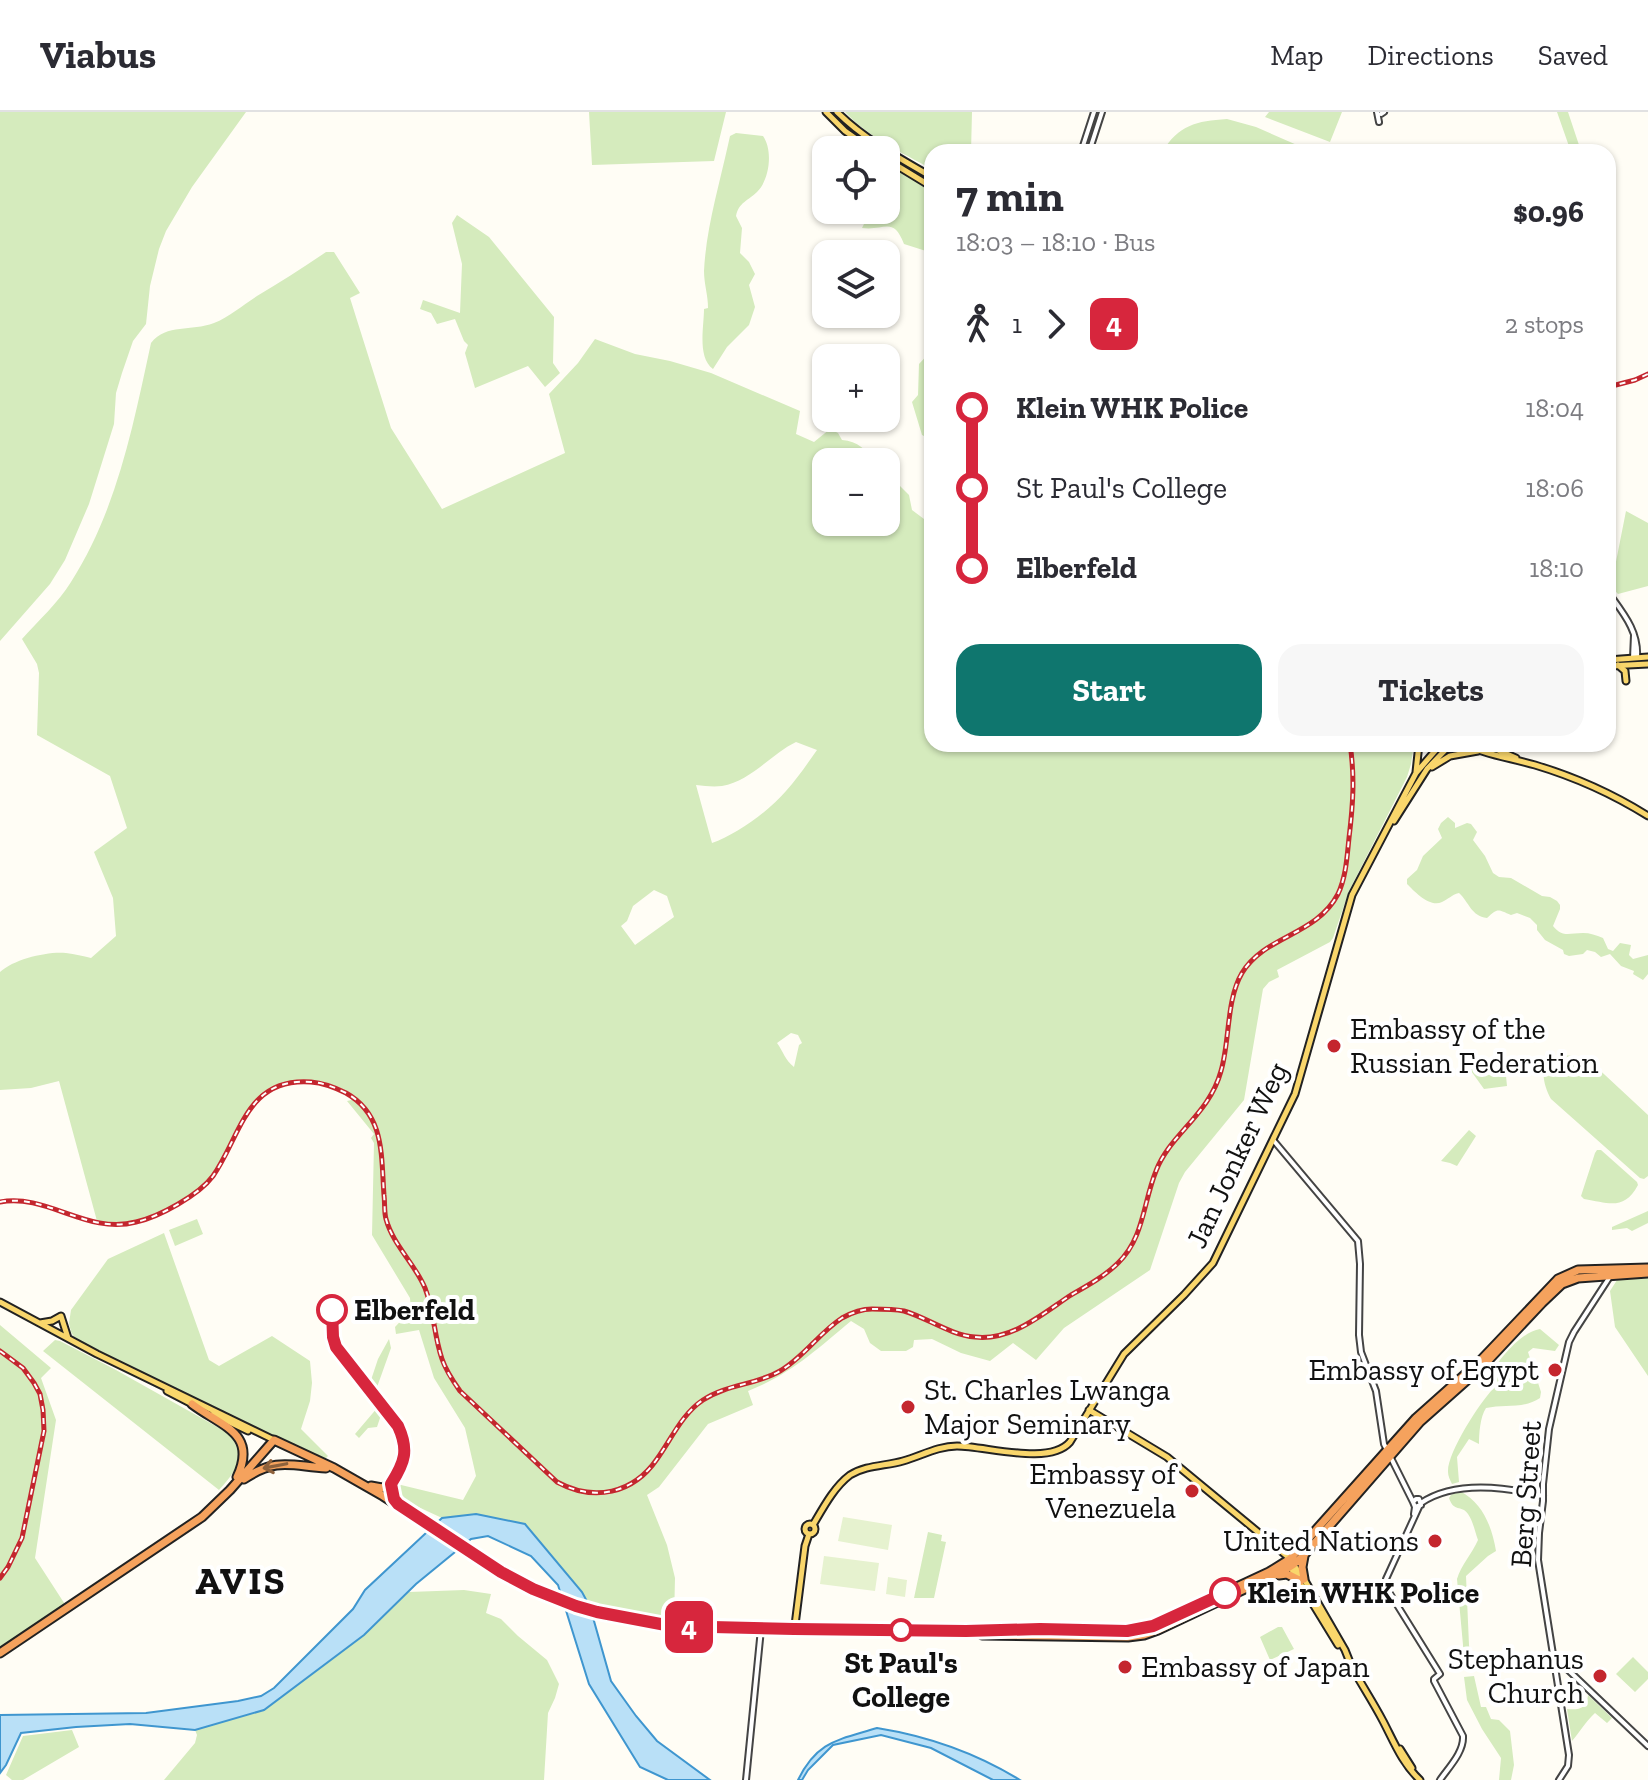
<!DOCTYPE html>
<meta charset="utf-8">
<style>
body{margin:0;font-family:"Zilla Slab",serif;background:#f7f7f7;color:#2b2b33;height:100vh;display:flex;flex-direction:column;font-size:30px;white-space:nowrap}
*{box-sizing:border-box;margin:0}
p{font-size:26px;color:#7c7c81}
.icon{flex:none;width:44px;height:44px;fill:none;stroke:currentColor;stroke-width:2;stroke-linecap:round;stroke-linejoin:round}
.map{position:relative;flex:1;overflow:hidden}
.panel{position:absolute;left:924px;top:32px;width:692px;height:608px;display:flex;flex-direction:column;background:#fff;border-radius:24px;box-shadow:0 2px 6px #0004}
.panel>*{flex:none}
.badge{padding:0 16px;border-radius:12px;font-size:28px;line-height:52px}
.fabs{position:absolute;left:812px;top:24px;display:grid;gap:16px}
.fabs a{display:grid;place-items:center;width:88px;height:88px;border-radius:16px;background:#fff;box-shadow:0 2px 6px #0004;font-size:40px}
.map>.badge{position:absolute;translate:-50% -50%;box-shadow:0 0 0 4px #fff}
.legs{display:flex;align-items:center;gap:12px;height:88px;padding:0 32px;font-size:26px}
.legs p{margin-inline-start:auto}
.head{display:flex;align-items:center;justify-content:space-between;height:136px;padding:0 32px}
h1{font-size:44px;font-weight:800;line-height:60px}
.primary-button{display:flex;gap:16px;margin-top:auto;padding:16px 32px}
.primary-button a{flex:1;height:92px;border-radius:24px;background:#0f766e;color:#fff;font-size:32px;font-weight:800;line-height:92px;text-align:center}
.primary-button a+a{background:#f7f7f7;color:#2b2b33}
ul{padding:0 32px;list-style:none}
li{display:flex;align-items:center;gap:28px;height:80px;font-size:30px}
li i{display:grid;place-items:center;width:12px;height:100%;margin:0 10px;background:currentColor}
li i::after{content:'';width:20px;height:20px;margin:-10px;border:6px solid;border-radius:50%;background:#fff}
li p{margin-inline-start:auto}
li:first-child i{background:linear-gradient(#0000 50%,currentColor 0)}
li:last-child i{background:linear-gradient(currentColor 50%,#0000 0)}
header{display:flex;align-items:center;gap:48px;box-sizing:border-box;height:112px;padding:0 40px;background:#fff;border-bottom:2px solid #e1e1e2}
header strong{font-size:38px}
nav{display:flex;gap:44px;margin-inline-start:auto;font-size:28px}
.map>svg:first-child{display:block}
.green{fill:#d5ebbd;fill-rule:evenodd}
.pitch{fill:#e6f2cf}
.water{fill:#b9e0f7;stroke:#3f96cf;stroke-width:2}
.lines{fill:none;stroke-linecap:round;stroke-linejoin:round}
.minor-casing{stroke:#444;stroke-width:8}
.major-casing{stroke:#222;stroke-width:9}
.highway-casing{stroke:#222;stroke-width:11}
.minor{stroke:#fff;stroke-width:4}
.major{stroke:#f9d66b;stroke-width:5}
.highway{stroke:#f5a25d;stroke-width:7}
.rail-casing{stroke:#c4262e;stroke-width:5}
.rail{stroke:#fff;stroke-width:2;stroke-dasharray:6;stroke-linecap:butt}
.oneway{stroke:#8e613b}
.line-1-casing{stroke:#fff;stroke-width:18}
.line-1{stroke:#d7263d;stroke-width:12}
.poi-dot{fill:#c4262e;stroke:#fff;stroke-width:3}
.stop-1-dot{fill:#fff;stroke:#d7263d;stroke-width:4}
.labels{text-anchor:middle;stroke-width:8;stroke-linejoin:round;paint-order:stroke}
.poi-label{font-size:30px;fill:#111;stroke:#fff;text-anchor:end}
.street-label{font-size:30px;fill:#111;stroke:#fff}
.stop-label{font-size:30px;font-weight:bold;fill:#111;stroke:#fff;text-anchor:start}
.district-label{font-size:38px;font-weight:bold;letter-spacing:2px;fill:#111;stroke:#fff}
</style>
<header>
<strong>Viabus</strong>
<nav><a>Map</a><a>Directions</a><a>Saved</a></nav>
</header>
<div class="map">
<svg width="1648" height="1668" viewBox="0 0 1648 1668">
<rect width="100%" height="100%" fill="#fffdf5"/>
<!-- green -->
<path class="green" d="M0,0H246L192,75L166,119L159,137L150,174L146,212L133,229L122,261L116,281L114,312L89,392L65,448L50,472L0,529Z
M589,0H726L714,49L592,53Z
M845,0H972L971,40H932V57C902,41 868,25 845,0Z
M1269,0H1342L1330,30L1265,5Z
M1557,0H1568L1580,36L1571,40Z
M1227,7L1256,15L1313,40H1162C1179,13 1196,9 1227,7Z
M736,21L763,24C773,38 770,67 757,80C748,89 739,90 736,104L742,116L740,141L749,150L755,162L749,173L755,195L749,213L727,235L713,257C697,245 704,215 704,197L708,196C708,183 704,172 704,159C706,117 719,74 728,33L730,24Z
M849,26L867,38H831L834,33Z
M886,50L932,80V133L926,139L904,132C893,104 885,119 862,116L871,98H886Z
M457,103L489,125L554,205L553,251L560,261L545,275L528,254L475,276L465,241L468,233L464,229L455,207L437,212L431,201L420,197L423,188L460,201L462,152L452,111Z
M326,140H334L360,181L350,186L391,316L442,397L565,341L549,282L578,251L595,227L635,242L670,249L711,261L800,299L796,322L814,330L830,317L838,321L842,328C858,329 866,338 876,350H826V410H886V360L909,383L912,398L932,413V632H1372L1376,639L1398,632H1414L1411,652L1407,665L1349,779L1333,826L1330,830L1277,858L1279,865L1269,870L1263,877L1244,988L1185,1060L1179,1071L1150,1158L1064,1216L1036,1248L1013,1231L990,1249L961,1241L932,1227L914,1228L913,1235L906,1239H881L870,1231L864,1217L851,1209C816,1238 791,1262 748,1279L753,1293L708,1312L659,1375L647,1383L667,1433L675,1466L674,1509L650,1507L590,1495L582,1480L476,1402L442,1406L399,1386L397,1372L463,1388L476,1364L465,1316L434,1266L419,1218L396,1222L395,1215L411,1198L410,1186L372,1123L374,1031L371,1026L374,1022L347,989L356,987C347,982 338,976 329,973C297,962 260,978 243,1006C232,1025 225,1048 212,1066C199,1082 179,1090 161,1100C140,1111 120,1116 97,1109L59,969L31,976L0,978V860C14,847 48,839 66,841C75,842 83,844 91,846L116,824L113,786L94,740L127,716L110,664L37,623L39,561L37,552L22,527C38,509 58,491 71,470C117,398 133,314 151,231C167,211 191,220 214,211C229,205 243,193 257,184C280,170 303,156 326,140ZM796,630L817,638C807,652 797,667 786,679C769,699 736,723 712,731L696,673C705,674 713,675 722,674C751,669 771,642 796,630ZM654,778L667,784L674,805L635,833L621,814L627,809L633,794ZM791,921L798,923L802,931L799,933L794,955C785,948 783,939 777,931Z
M932,238V328L922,323L912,290L918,283L919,252Z
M1626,399L1648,411V474L1618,482L1608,471V468L1613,465Z
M1448,705L1455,711V716L1467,711L1471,712L1477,720L1473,728L1485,744L1493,761L1499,765L1511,766L1542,784L1550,785L1557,789L1560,793V797L1553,814C1563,826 1569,821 1583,821C1590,821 1596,823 1603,826L1608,837L1613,839L1620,831L1631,833L1629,843L1633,847L1648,843V862L1643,868L1633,862L1634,859L1621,854L1610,842L1601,845L1595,840L1587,838L1583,842L1569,844L1564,842L1563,838L1545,828L1537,818V813L1530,806L1517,801L1511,803C1497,797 1498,796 1487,806C1471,804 1469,790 1459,781C1451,783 1449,787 1442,790C1430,796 1415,780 1407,772V767L1417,758L1423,744L1442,726L1438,717L1441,711Z
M1555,943L1577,944L1591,950L1648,1003V1064L1644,1067L1640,1066L1551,987C1543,973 1538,951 1555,943Z
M1466,952L1505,954L1507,974L1484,977Z
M1469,1018L1476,1024L1457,1054L1450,1051L1441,1049Z
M1597,1038H1601L1637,1070L1638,1073C1624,1099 1609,1091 1584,1087L1581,1084L1595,1041Z
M1648,1099V1111L1632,1119L1627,1116L1612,1118V1115Z
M197,1107L203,1122L175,1134L169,1118Z
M164,1121L209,1248L219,1254L272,1224L310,1249L312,1271L310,1289L301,1317L328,1344L324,1348L76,1228L71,1220L69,1211L71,1198L108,1147Z
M1648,1165V1264L1615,1215L1610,1179L1617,1168Z
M0,1213L51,1256L41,1266L56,1308L35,1446L68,1497L0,1540Z
M1540,1217L1559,1233L1555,1239L1533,1236L1528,1240L1541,1280L1540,1286C1524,1297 1504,1292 1486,1296C1480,1305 1479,1322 1479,1332L1469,1327L1457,1345L1459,1370L1452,1372C1450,1368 1448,1364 1448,1360C1447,1341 1480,1290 1493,1277L1487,1267C1497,1250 1520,1220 1540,1217Z
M389,1227L391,1236L376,1278L370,1271L378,1247Z
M55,1228L60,1229L116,1258L228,1321C248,1346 237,1357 219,1378L43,1239Z
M378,1295L382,1300L377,1315L368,1316L359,1326L355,1322Z
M1460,1379C1483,1391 1492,1415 1496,1439L1488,1444L1466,1464L1469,1533L1472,1554L1465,1555L1457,1467C1461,1453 1472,1442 1478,1428C1475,1420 1473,1409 1468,1402C1461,1392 1454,1401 1449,1386L1451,1383Z
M928,1420L942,1423L941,1429L946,1430L934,1486H914Z
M464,1478L491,1482L486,1501L501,1507L518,1524L547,1548L559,1572L555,1586L548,1601L544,1668H164L195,1631L197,1623L195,1618L264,1598L364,1523L409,1480Z
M1278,1515H1282L1294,1537L1270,1548L1260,1525Z
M1633,1545L1648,1560V1567L1635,1580L1616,1562Z
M1474,1564L1481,1595H1486L1491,1607L1499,1608L1510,1619L1514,1653L1511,1668H1499L1501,1646L1482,1617L1467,1588L1464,1565Z
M1588,1583L1612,1606L1607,1611L1595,1601C1585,1610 1580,1620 1572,1629L1567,1597C1579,1598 1587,1597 1588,1583Z
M72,1618L79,1635L23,1668H12L6,1663L23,1624Z"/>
<!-- pitch -->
<path class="pitch" d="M843,1405L892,1413L888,1438L838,1429Z
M824,1444L879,1451L875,1479L820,1472Z
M888,1465L907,1468L905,1485L886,1482Z"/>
<!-- water -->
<path class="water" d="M476,1402L525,1412L582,1480L590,1495L611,1569L636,1604L657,1629L710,1668H668L640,1655L589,1572L558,1473L531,1444L488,1424L471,1427L416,1472L364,1523L264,1598L195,1618L130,1612L76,1615L21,1621L6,1653L0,1661V1603L146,1601L238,1589L261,1584L274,1576L353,1497L365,1478L442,1406Z
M877,1616C927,1624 976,1641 1020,1668H993L931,1636L881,1623L833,1633L808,1658L802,1668H798C817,1629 838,1628 877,1616Z"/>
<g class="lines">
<defs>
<path id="minor" d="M1377,0L1379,10
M1381,2L1384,0
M1081,40L1094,0
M1089,40L1102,0
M1608,480C1623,501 1639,519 1637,546
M1633,546L1634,523
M1274,1029L1358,1129L1360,1152L1359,1223L1361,1240L1376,1279L1384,1332L1413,1390
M1421,1391C1455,1368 1506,1375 1543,1384
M1419,1395L1386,1467L1389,1480L1440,1562L1434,1567V1569L1463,1624C1464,1640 1449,1655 1440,1668
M1414,1402L1415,1395L1413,1390L1416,1387H1419L1421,1393L1415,1395
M1556,1549L1565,1555L1648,1634
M746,1668L761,1517
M1559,1668L1568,1654L1569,1643L1538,1448L1539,1421L1543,1389V1372L1549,1317L1569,1230L1574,1220L1611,1163"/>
<path id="major" d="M826,0L845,19L872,38
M837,0C864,27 899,46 932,65
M886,47L932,75
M1608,548L1648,545
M1618,553L1625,559L1626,569
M1608,554L1648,552
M1463,632C1486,643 1511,646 1535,653C1575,665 1613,682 1648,704
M1484,632L1516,646
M1432,655L1450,644L1478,639
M1416,660L1419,632
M1394,709L1427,657L1451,632
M0,1190L97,1242L274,1328
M40,1211L52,1209L61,1204L68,1226
M167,1279L194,1293
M1089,1298L1167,1345L1287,1444L1304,1467L1345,1538L1349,1548
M213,1302L248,1319
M805 1417a5 5 0 1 1 10 0a5 5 0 1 1-10 0Z
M813,1413C823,1396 834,1375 850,1363C866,1353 886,1354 903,1349C921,1344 938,1334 957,1334C986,1334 1049,1354 1070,1330L1124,1242L1184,1183L1213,1151L1295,982L1352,783L1416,661L1441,632
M1289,1453L1338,1533
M794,1521L805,1434L809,1422
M1348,1548C1359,1569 1372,1588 1383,1609C1394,1630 1402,1651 1420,1668
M1400,1637L1412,1656"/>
<path id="highway" d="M192,1292C221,1314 258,1321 237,1365
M244,1367C277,1345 291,1354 326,1356
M371,1374L382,1376L391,1372L394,1387L398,1392
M1279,1463L1287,1462L1301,1469
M1304,1467L1302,1455L1304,1444
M682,1519L710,1520
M982,1523L1128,1525L1144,1523L1158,1518L1283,1459L1294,1452L1305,1442L1420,1310L1482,1255L1542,1191L1562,1172L1578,1166L1648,1161
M0,1541L202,1405L230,1378L274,1328L334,1356L383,1384L518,1470L576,1494L614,1505L671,1514L794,1517L966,1519L1040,1517L1127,1519L1153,1514L1269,1460L1290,1447L1416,1306L1481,1248L1558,1167L1578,1158L1648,1156"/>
</defs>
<!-- minor casing -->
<use href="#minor" class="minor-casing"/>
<!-- major casing -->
<use href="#major" class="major-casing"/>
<!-- highway casing -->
<use href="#highway" class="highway-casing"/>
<!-- minor -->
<use href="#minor" class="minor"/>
<!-- major -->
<use href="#major" class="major"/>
<!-- highway -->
<use href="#highway" class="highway"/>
<defs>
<path id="rail" d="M1608,275L1635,268L1648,262
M0,1090C47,1081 87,1123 136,1110C159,1105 199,1083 213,1064C241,1024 246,965 311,970C324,971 334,975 346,981C385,1003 381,1043 384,1083C385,1091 384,1100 386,1107C393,1133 415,1152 425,1176C434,1199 434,1224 442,1247C446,1259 453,1269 460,1279L557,1370C594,1390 633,1382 657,1347C672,1326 682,1302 703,1288C727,1272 756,1273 780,1259C804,1245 819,1221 842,1206C851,1201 863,1197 872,1197C883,1197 894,1197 904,1199C928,1206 950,1223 975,1225C1012,1229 1042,1202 1071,1183C1087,1174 1105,1164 1118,1151C1144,1126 1143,1091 1156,1059C1170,1022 1209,1003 1221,959C1230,929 1226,888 1242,861C1265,823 1316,824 1338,782C1346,765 1347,745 1349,726C1353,693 1355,665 1350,632
M0,1239L23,1256L34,1271L40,1282L43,1298L44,1319L22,1426L8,1455L0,1466"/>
</defs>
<!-- rail casing -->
<use href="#rail" class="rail-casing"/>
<!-- rail -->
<use href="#rail" class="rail"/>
</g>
<!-- one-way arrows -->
<defs><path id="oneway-shaft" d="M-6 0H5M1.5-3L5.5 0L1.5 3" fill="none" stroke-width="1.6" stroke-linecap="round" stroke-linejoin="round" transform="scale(2)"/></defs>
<use class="oneway" href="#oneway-shaft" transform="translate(275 1354) rotate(169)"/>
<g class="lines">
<defs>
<path id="line-1" d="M332,1198L333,1225L336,1235L398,1314C409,1338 405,1350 391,1372L394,1387L398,1392L501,1460L533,1477L576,1494L597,1500L671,1514L794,1517L966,1519L1040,1517L1127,1519L1153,1514L1225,1481"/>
</defs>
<!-- line-1 casing -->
<use href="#line-1" class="line-1-casing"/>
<!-- line-1 -->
<use href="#line-1" class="line-1"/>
</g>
<!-- markers -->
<g class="poi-dot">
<circle cx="1334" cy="934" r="8"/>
<circle cx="1555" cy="1258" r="8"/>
<circle cx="908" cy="1295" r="8"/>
<circle cx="1192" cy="1379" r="8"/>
<circle cx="1435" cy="1429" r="8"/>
<circle cx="1125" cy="1555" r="8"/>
<circle cx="1600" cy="1564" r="8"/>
</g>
<g class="stop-1-dot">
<circle cx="332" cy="1198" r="14"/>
<circle cx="1225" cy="1481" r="14"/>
<circle cx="901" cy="1518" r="10"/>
</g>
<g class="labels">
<!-- poi labels -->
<g class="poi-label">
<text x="1350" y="927" text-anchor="start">Embassy of the<tspan x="1350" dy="34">Russian Federation</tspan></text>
<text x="1539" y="1268">Embassy of Egypt</text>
<text x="924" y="1288" text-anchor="start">St. Charles Lwanga<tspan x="924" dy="34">Major Seminary</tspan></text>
<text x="1176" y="1372">Embassy of<tspan x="1176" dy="34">Venezuela</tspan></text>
<text x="1419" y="1439">United Nations</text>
<text x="1584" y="1557">Stephanus<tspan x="1584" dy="34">Church</tspan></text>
<text x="1141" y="1565" text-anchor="start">Embassy of Japan</text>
</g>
<!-- street labels -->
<g class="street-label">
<text transform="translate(1237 1043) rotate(-65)" y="10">Jan Jonker Weg</text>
<text transform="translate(1526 1382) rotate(-86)" y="10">Berg Street</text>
</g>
<!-- stop labels -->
<g class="stop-label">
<text x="354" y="1208">Elberfeld</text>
<text x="1247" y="1491">Klein WHK Police</text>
<text x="901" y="1561" text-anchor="middle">St Paul's<tspan x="901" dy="34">College</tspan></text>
</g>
<!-- district labels -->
<g class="district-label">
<text x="241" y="1482">AVIS</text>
</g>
</g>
</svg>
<div class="fabs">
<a><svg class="icon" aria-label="locate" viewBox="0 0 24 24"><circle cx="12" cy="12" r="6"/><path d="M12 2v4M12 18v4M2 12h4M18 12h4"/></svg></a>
<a><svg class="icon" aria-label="layers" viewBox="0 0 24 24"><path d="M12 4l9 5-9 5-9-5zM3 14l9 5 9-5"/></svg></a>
<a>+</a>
<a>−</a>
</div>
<b class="badge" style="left:689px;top:1515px;background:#d7263d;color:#fff">4</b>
<section class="panel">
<div class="head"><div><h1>7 min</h1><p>18:03 – 18:10 · Bus</p></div><b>$0.96</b></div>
<div class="legs"><svg class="icon" aria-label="walk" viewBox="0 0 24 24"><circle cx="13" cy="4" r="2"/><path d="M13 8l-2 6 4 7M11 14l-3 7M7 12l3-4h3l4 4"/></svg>1<svg class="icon" aria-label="forward" viewBox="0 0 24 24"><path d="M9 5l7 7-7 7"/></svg><b class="badge" style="background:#d7263d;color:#fff">4</b><p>2 stops</p></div>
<ul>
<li><i style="color:#d7263d"></i><b>Klein WHK Police</b><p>18:04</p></li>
<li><i style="color:#d7263d"></i><span>St Paul's College</span><p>18:06</p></li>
<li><i style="color:#d7263d"></i><b>Elberfeld</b><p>18:10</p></li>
</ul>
<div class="primary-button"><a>Start</a><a>Tickets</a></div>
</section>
</div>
